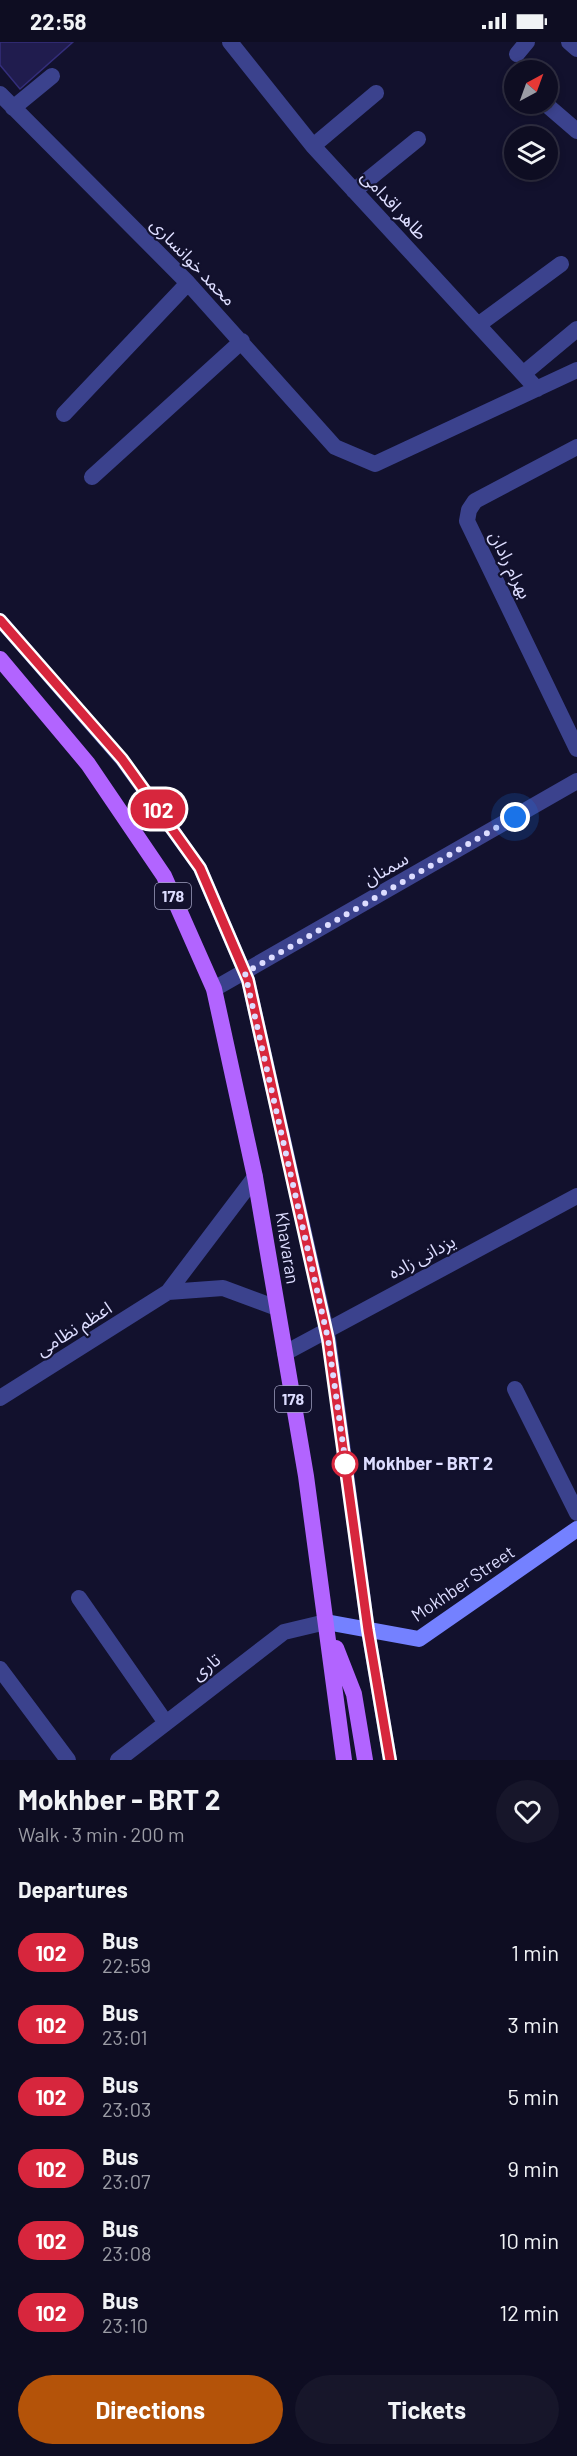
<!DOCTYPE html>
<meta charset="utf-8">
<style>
body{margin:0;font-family:Barlow,"Noto Sans Arabic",sans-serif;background:#17162a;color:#f1f3f6;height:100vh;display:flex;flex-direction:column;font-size:22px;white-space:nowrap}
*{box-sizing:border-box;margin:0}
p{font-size:20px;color:#9b9ca5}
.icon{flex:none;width:33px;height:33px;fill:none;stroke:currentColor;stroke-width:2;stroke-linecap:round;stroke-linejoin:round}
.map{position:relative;height:1718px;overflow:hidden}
.panel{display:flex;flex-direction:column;background:#0e0d22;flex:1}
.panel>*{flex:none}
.badge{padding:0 12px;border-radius:20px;font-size:21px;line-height:39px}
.needle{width:39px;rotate:41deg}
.tools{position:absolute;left:504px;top:18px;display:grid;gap:12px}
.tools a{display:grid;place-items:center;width:54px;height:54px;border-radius:50%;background:#0e0d22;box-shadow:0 3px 9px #0003,0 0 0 2px #2e2d40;font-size:30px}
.you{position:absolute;width:30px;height:30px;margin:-15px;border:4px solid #fff;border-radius:50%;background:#1a73e8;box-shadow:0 0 0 9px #1a73e833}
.map>.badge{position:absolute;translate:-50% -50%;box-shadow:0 0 0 3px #fff}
h2{padding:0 18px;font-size:22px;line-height:54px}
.round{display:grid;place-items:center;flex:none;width:63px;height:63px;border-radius:32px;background:#17162a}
.summary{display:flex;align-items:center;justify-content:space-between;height:102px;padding:0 18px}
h1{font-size:28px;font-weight:700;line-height:45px}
.button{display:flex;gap:12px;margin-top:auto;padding:12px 18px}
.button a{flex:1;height:69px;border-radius:36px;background:#b45309;color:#fff;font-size:24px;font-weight:700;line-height:69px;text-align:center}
.button a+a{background:#17162a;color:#f1f3f6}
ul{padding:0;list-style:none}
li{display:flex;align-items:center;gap:18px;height:72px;padding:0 18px}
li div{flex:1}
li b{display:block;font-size:22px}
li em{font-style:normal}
li .badge{min-width:66px;font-weight:700;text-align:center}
.status{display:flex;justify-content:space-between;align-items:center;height:42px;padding:0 30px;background:#0e0d22;direction:ltr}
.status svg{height:16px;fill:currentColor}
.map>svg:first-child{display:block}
.building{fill:#201c4e;stroke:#342e7b;stroke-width:1.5}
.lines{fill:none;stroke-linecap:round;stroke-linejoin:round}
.service{stroke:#3b428d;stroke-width:14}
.minor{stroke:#3b428d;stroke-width:16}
.tertiary{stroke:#3b428d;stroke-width:16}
.secondary{stroke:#7481ff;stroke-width:16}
.primary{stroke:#b264ff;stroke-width:16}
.line-casing{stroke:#fff;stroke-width:14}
.line{stroke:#d7263d;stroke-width:9}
.walk{stroke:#ddf;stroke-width:6;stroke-dasharray:0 10.8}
.stop-dot{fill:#fff;stroke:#d7263d;stroke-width:3}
.labels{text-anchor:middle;stroke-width:4.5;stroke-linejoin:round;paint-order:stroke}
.shield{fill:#12112d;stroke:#a0a0c0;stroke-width:1.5}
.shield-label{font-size:16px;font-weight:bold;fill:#ddf}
.street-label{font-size:18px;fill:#ddf;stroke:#12112d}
.stop-label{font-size:18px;font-weight:bold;fill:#ddf;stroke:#12112d;text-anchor:start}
</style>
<div class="status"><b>22:58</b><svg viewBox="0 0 49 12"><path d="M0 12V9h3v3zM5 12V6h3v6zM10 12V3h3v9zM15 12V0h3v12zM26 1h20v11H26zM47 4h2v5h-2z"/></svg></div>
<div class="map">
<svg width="577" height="1718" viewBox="0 0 577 1718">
<rect width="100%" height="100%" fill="#12112d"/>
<!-- building -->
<path class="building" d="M0,0H73L20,47L0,23Z"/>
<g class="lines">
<!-- service -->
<path class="service" d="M0,578L122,718L200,826L248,938L329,1297L368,1588L390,1718"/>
<!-- minor -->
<path class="minor" d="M230,0L313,104L537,347
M569,0L577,7
M517,12L527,0
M0,52L188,241L335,405L375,422L577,328
M548,64L577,89
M13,66L52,34
M313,104L376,51
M354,149L418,97
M478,283L561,222
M523,332L577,287
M64,372L188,241
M577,405L475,459L469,468L467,479L577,707
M92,435L242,299
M214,947L577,739
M285,1311L577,1154
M515,1347L577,1471
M79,1556L166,1681
M0,1627L68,1718
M118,1718L284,1590L326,1580"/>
<!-- tertiary -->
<path class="tertiary" d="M168,1250L223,1246L277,1266
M0,1356L168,1250L255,1135"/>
<!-- secondary -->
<path class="secondary" d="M326,1580L419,1597L577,1487"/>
<!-- primary -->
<path class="primary" d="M0,617L88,722L164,834L214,947L255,1135L306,1434L344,1718
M336,1606L354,1652L365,1718"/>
</g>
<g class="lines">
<defs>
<path id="line" d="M0,578L122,717L200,826L248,938L328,1297L368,1588L390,1718"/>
</defs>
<!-- line casing -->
<use href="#line" class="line-casing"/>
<!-- line -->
<use href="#line" class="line"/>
<!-- walk -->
<path class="walk" d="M345,1422L347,1431L328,1297L245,931L515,775"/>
</g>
<!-- markers -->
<circle class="stop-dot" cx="345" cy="1422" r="12"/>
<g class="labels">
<!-- shield labels -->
<g class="shield">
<rect x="155" y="841" width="36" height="26" rx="4.5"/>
<rect x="275" y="1344" width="36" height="26" rx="4.5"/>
</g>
<g class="shield-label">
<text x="173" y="860">178</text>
<text x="293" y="1363">178</text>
</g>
<!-- street labels -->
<g class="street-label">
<text transform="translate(394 163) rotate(47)" y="6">طاهر اقدامی</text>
<text transform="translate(193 220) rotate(46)" y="6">محمد خوانساری</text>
<text transform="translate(510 523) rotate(64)" y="6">بهرام رادان</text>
<text transform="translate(386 827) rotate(-30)" y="6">سمنان</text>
<text transform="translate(287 1206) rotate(81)" y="6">Khavaran</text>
<text transform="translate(422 1215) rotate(-28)" y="6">یزدانی زاده</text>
<text transform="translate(74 1287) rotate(-32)" y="6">اعظم نظامی</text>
<text transform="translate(463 1542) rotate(-34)" y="6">Mokhber Street</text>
<text transform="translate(206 1625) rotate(-38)" y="6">تاری</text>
</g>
<!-- stop labels -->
<g class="stop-label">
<text x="363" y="1428">Mokhber - BRT 2</text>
</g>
</g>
</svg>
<div class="tools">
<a><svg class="needle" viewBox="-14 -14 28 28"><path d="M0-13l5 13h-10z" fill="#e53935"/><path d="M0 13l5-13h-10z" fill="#9b9ca5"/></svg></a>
<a><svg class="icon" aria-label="layers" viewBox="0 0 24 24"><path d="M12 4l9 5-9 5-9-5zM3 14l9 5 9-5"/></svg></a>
</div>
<div class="you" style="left:515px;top:775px"></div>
<b class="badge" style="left:158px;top:767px;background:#d7263d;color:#fff">102</b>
</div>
<section class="panel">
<div class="summary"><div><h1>Mokhber - BRT 2</h1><p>Walk · 3 min · 200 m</p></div><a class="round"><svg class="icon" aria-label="heart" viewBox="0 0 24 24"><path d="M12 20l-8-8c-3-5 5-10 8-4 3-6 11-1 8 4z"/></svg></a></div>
<h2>Departures</h2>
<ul>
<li><span class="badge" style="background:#d7263d;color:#fff">102</span><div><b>Bus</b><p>22:59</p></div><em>1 min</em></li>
<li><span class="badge" style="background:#d7263d;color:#fff">102</span><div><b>Bus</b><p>23:01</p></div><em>3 min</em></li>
<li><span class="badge" style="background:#d7263d;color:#fff">102</span><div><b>Bus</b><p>23:03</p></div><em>5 min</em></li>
<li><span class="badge" style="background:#d7263d;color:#fff">102</span><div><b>Bus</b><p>23:07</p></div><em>9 min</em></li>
<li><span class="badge" style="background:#d7263d;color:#fff">102</span><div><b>Bus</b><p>23:08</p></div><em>10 min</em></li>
<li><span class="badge" style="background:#d7263d;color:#fff">102</span><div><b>Bus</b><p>23:10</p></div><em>12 min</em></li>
</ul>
<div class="button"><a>Directions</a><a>Tickets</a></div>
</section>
